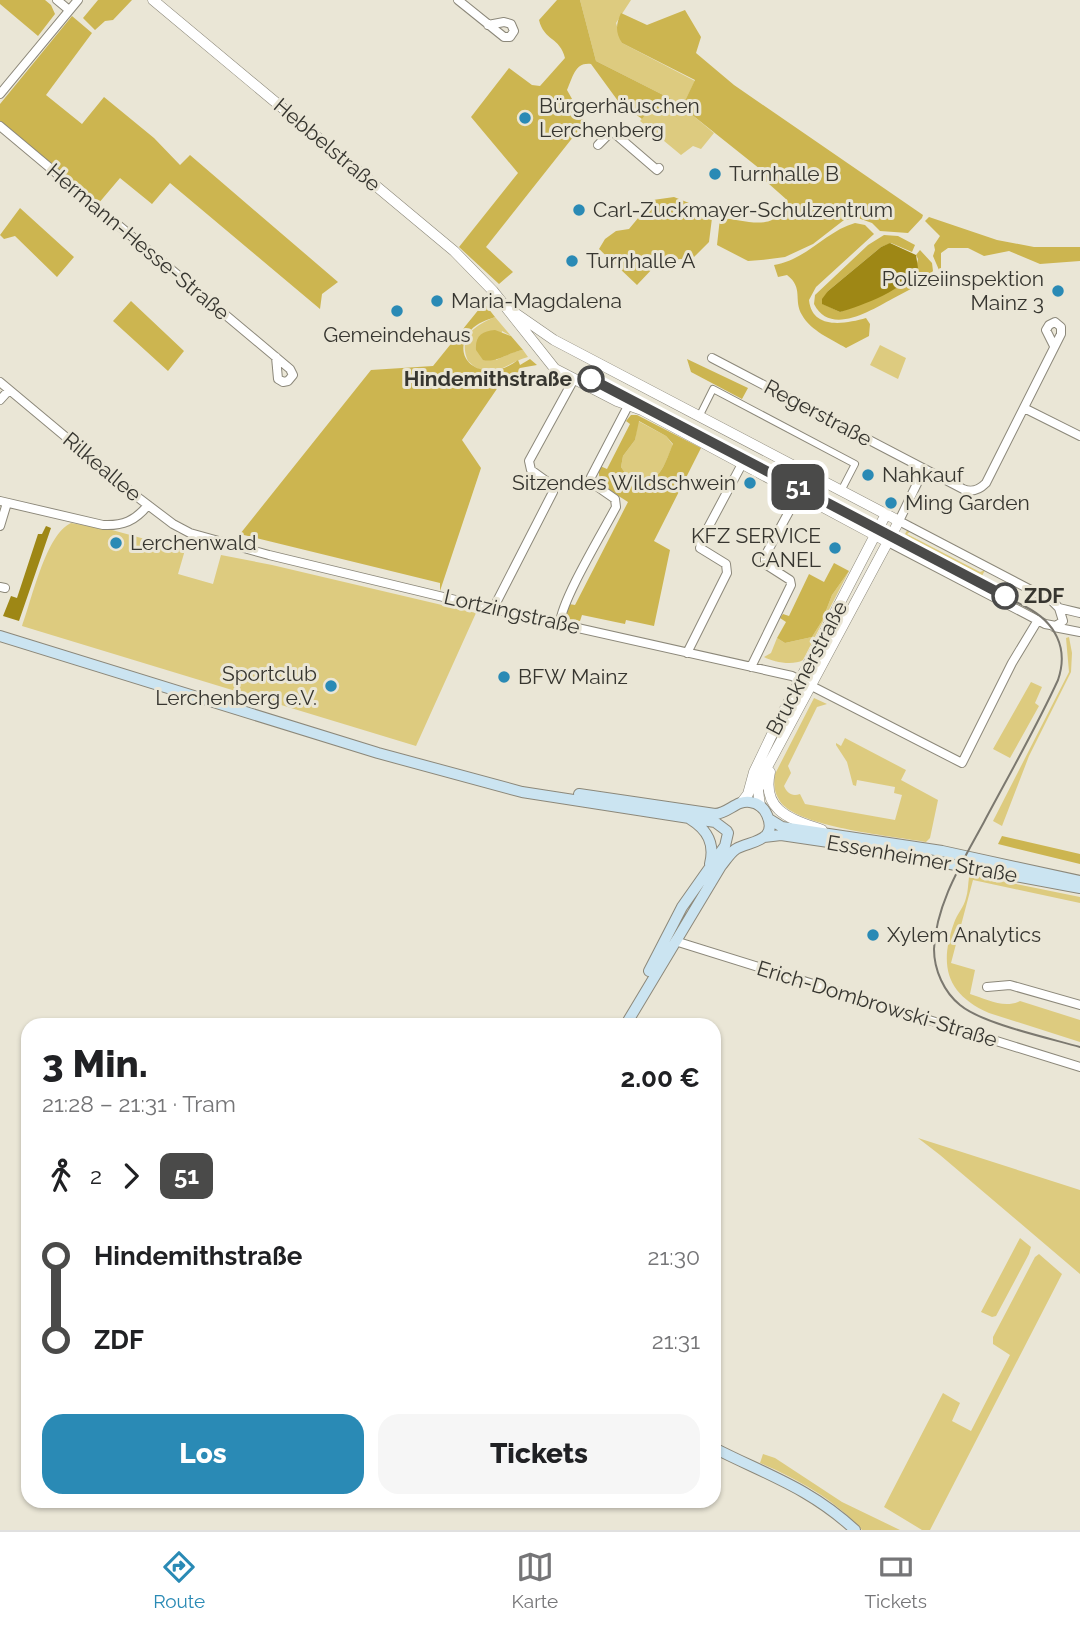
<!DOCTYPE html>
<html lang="de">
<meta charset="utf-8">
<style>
body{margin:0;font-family:Raleway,sans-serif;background:#f6f6f6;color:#202124;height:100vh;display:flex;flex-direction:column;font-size:26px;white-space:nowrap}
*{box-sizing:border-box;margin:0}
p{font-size:23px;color:#757577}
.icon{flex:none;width:38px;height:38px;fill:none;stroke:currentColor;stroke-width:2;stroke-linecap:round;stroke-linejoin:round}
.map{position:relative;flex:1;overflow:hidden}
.drawer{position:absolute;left:21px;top:1018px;width:700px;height:490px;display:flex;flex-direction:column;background:#fff;border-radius:21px;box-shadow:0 2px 5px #0004}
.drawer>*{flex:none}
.badge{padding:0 14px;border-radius:10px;font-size:24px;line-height:46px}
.map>.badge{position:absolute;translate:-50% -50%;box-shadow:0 0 0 4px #fff}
.legs{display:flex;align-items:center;gap:10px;height:77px;padding:0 21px;font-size:23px}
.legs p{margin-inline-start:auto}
.headline{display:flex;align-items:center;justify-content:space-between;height:119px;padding:0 21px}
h1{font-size:38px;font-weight:800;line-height:52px}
.primary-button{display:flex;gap:14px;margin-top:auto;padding:14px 21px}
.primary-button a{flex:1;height:80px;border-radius:21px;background:#2a8ab5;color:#fff;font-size:28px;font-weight:800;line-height:80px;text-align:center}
.primary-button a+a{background:#f6f6f6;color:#202124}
ul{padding:0 21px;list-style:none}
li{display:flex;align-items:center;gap:24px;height:84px;font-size:26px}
li i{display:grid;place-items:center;width:10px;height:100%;margin:0 9px;background:currentColor}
li i::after{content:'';width:18px;height:18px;margin:-9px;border:5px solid;border-radius:50%;background:#fff}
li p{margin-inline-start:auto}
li:first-child i{background:linear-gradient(#0000 50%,currentColor 0)}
li:last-child i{background:linear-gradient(currentColor 50%,#0000 0)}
.menu{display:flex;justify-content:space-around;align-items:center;height:98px;border-top:2px solid #e0e0e0;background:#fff;font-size:19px;color:#757577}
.menu a{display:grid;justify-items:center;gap:4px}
.menu .on{color:#2a8ab5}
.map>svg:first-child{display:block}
.green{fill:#ddcb7f}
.forest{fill:#ccb550;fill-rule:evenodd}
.water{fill:#9e8715}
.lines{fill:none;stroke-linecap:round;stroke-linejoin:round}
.pedestrian-casing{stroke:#8c887a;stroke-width:8}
.minor-casing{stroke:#8c887a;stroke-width:10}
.tertiary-casing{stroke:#8c887a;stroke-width:11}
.secondary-casing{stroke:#8c887a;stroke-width:12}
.pedestrian{stroke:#fff;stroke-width:6}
.minor{stroke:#fff;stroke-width:8}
.tertiary{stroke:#fff;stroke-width:10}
.secondary{stroke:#cbe4f1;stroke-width:10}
.tram{stroke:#7b786f;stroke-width:2}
.line-1-casing{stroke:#fff;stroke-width:16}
.line-1{stroke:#4a4a49;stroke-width:10}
.poi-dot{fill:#2a8ab5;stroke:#eae6d6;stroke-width:2.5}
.stop-1-dot{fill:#fff;stroke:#4a4a49;stroke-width:3.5}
.labels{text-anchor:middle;stroke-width:6;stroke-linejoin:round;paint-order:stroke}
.poi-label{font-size:21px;fill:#373630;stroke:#eae6d6;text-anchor:start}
.street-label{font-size:21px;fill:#373630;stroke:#eae6d6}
.stop-label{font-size:21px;font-weight:bold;fill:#373630;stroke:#eae6d6;text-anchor:end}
</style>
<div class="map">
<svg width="1080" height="1530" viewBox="0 0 1080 1530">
<rect width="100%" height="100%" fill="#eae6d6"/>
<!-- green -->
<path class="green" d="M580,0H631L616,23L622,43L695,81L683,105L596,61Z
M647,113L691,114L714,133L701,149L693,146L681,155L640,121Z
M495,317L511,336L502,331L496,360L514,352L523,350L528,357C503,363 493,385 468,361C457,336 476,325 495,317Z
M880,345L906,358L898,379L870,365Z
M617,387L733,448L730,454L612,395Z
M638,421L666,436L673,445C665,462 662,479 642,484L628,477L621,467L623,456L635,440Z
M71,523L112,530L185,550L178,574L213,584L221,555L272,565L476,613L416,746L22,626C32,599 46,534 71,523Z
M908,529L911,531L907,534L980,572L985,570L981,578L984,579L977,586L905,549L906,546L901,544L911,538L905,534Z
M849,571L803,660C793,666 773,662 764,657L771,653L777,638L785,643L812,637L822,621L832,595Z
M1069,637L1072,653L1071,672L1029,756L1002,826L993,821L1069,672L1066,638Z
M1031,682L1042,687L1035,703L1039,706L1010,758L993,749Z
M814,698L827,704L817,707L788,766L791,773L784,786C787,793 792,797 800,794L805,804L895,820L902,795L894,793L895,787L857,780L856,786L853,785L847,762L836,745V743L841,746L845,738L906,770L901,780L938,800L930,838L926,842C892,836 807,828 783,805C775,796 773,786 775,774Z
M972,875L1080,897V903L973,880L951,963L975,970L970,994C986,999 1004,1009 1020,1001L1080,1020V1042L989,1013C946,994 939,965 954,923C957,914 964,907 966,898C968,892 968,884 969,877Z
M918,1138L1080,1190V1274L940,1155Z
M1020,1238L1031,1247L1029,1254L996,1316L992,1317L981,1312Z
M1039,1254L1062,1274L930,1530H922L884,1507L943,1393L960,1403L952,1421L971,1431L1010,1355L993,1344V1337L1035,1257Z
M763,1454L775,1458L842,1502L900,1530H862C834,1499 797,1479 760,1463Z"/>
<!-- forest -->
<path class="forest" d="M0,0H45L51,5L55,14L38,36L0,4Z
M98,0H132L113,20L105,21L95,30L83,18Z
M557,0H580L596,61L683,105L695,80L622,43C615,32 616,24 621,13L647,25L685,10L701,37L696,53L734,85L923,215L922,218L908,233L880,231L872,223L858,218L844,220L813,244L785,257L761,260L748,261L717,245L720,218C747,220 778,234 787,200L760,176V169L691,114L647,113L642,119L618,101L591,64C575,62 573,77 567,90L585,122L486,247L513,272L499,284L459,247L518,173L471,117L509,68L532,85L540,86L565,58C560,37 544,41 539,20Z
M72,16L92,33L46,95L82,124L104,97L154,138L180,165L190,155L338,282L322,294L320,309L170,183L152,204L120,178L98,204L0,122V104Z
M674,197L694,205L712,218L709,242L693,258L669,260L654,267L637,285L599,249L605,239L616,231L629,229L653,200Z
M20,208L74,257L57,277L15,236L4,239L0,235Z
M929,217L997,240L1034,247H1080V261L1040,264L1009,251L984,256L968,248H948L941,253V270H939L933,256L935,250L934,245L940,236L925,221Z
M855,223L865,225L874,234L816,287L809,300C812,330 845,324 866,318L870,324L869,336L846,348C831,339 811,331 802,315C793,300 804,288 787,275L778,277L774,265C808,259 826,231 855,223Z
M884,235L898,236L915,245L912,252L891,243L881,247L828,291L823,304L840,312L880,296L914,275L918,259L916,255L920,250L932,263L933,271C923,284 907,291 892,299C870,311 830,336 814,304L815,295L868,245Z
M131,301L184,351L168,371L113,321Z
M484,303L495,317C487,320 477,323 471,330C447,359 484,386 518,360L520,365L530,359L537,365L520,368L516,378L505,377L462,440L481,468L440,591V583L240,534L371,370L433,366Z
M495,330L511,336L523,350C509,352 497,363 483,360L476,350C475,336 482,331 495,330Z
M687,359L748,388L742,399L691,372Z
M631,415H637L701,448L654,541L670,550L654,626L626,620L625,624L582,615L580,621L568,619L567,613L569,604L575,605L628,502C615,492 594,486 600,466L607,469L630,424L626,421ZM639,421L666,436L673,444C665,462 662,479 642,484L628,477L621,467L623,456L635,440Z
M834,563L849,571L832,595L822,621L812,637L785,643L777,638L786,622L780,618L783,614L789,616L809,574L824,582Z
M1002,836L1080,854V864L998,844Z"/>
<!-- water -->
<path class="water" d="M890,243L916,255L918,268C906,289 862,306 840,312L822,304V299L828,291L881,247Z
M46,526L51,528L19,621L3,616L11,596L17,598L38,534H42Z"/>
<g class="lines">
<defs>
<path id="pedestrian" d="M699,417L713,389L855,464L841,491"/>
<path id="minor" d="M57,0L69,10
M458,0L504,37H510L514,31L511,24L504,22L488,25
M0,94L78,0
M0,126L290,369L293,375L288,381L283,382L278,379L276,357
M598,145L611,132L614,133L657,170L659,168
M712,358L963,489C972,493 979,490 986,483L1061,334V327L1055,322L1049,325L1046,330L1054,346
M0,382L140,499L173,524L190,533L269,555L493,609L792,676L962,763L1012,663L1038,620
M0,400L9,390
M1024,408L1080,436
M0,501L103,525C123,526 135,521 148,505
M0,526L7,503
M888,542L1045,624L1056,626L1063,621L1059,608L1052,601L899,521L924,469
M0,587L5,588
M1059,608L1080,613
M493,609L553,492L549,483L531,470L529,461L574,379
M560,623C562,599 603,532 616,507L615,499L592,483L591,477L628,406
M1054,627L1080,632
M687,653L727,573L726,564L700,548L702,539L742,464
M751,667L791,585L790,580L765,564V556L799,493
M675,941L1080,1067
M987,987L1010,985L1080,1005"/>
<path id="tertiary" d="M153,0L454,251L493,291L555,369L617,401L642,410L888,542
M515,313L554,340L899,521L765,771L758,790L760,806
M770,772C761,812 792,819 822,830
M742,802L748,794L754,772L777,724L886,514"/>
<path id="secondary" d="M0,636L378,753L522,792L715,822L727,831
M579,794L715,814C729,813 736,800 750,802C758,803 764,808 767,815C779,842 749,841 736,849C730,853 726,860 721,866L625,1026
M690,819C708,830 715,844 710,864
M769,819L782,827L942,851L1080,881
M764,837L781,835L842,844L1080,888
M649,971L682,907L725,846L728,833
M714,1448C767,1475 810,1488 855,1530"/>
</defs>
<!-- pedestrian casing -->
<use href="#pedestrian" class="pedestrian-casing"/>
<!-- minor casing -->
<use href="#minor" class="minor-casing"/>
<!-- tertiary casing -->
<use href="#tertiary" class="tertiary-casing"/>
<!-- secondary casing -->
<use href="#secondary" class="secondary-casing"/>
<!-- pedestrian -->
<use href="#pedestrian" class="pedestrian"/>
<!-- minor -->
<use href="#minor" class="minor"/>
<!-- tertiary -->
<use href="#tertiary" class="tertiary"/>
<!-- secondary -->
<use href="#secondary" class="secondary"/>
<!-- tram -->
<path class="tram" d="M591,379L1026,607C1055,622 1069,648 1058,680C1036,728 1009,775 984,822C963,861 936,903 934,949C934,970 944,992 960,1005C983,1024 1049,1038 1080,1047"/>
</g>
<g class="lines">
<defs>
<path id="line-1" d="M591,379L1005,596"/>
</defs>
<!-- line-1 casing -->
<use href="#line-1" class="line-1-casing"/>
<!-- line-1 -->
<use href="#line-1" class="line-1"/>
</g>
<!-- markers -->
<g class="poi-dot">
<circle cx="525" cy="118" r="7"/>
<circle cx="715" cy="174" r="7"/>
<circle cx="579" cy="210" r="7"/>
<circle cx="572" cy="261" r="7"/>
<circle cx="1058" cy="291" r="7"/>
<circle cx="437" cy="301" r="7"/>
<circle cx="397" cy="311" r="7"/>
<circle cx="868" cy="475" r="7"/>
<circle cx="750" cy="483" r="7"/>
<circle cx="891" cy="503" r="7"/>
<circle cx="116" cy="543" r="7"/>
<circle cx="835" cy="548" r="7"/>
<circle cx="504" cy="677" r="7"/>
<circle cx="331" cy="686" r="7"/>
<circle cx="873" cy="935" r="7"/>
</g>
<g class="stop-1-dot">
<circle cx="591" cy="379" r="12"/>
<circle cx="1005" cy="596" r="12"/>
</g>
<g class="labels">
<!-- poi labels -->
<g class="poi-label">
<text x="539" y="113">Bürgerhäuschen<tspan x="539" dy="24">Lerchenberg</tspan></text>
<text x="729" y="181">Turnhalle B</text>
<text x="593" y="217">Carl-Zuckmayer-Schulzentrum</text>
<text x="586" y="268">Turnhalle A</text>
<text x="1044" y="286" text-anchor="end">Polizeiinspektion<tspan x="1044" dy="24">Mainz 3</tspan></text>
<text x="451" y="308">Maria-Magdalena</text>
<text x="397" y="342" text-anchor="middle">Gemeindehaus</text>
<text x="882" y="482">Nahkauf</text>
<text x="736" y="490" text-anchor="end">Sitzendes Wildschwein</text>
<text x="905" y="510">Ming Garden</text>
<text x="821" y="543" text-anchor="end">KFZ SERVICE<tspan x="821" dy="24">CANEL</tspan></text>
<text x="130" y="550">Lerchenwald</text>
<text x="317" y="681" text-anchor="end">Sportclub<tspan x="317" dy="24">Lerchenberg e.V.</tspan></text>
<text x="518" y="684">BFW Mainz</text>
<text x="887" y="942">Xylem Analytics</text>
</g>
<!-- street labels -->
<g class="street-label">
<text transform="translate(327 145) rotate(40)" y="7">Hebbelstraße</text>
<text transform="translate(138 242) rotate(40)" y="7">Hermann-Hesse-Straße</text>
<text transform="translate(818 413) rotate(28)" y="7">Regerstraße</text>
<text transform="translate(102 467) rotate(40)" y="7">Rilkeallee</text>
<text transform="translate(512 612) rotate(13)" y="7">Lortzingstraße</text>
<text transform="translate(807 668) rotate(-62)" y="7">Brucknerstraße</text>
<text transform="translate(922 859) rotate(10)" y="7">Essenheimer Straße</text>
<text transform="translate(877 1004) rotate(17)" y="7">Erich-Dombrowski-Straße</text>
</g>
<!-- stop labels -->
<g class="stop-label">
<text x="572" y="386">Hindemithstraße</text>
<text x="1024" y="603" text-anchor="start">ZDF</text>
</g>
</g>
</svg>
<b class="badge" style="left:798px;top:487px;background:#4a4a49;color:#fff">51</b>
<section class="drawer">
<div class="headline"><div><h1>3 Min.</h1><p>21:28 – 21:31 · Tram</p></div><b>2.00 €</b></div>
<div class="legs"><svg class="icon" aria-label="walk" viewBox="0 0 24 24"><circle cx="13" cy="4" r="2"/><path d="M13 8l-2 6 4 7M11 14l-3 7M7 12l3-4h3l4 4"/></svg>2<svg class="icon" aria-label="forward" viewBox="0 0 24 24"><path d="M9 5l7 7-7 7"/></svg><b class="badge" style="background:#4a4a49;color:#fff">51</b></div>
<ul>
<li><i style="color:#4a4a49"></i><b>Hindemithstraße</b><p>21:30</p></li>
<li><i style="color:#4a4a49"></i><b>ZDF</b><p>21:31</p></li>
</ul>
<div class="primary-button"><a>Los</a><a>Tickets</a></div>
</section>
</div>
<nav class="menu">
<a class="on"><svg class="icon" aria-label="directions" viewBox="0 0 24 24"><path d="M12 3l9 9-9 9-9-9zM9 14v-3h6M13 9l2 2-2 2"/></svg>Route</a>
<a><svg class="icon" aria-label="map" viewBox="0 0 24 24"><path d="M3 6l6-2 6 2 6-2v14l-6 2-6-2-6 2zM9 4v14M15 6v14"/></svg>Karte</a>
<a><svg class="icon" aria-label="tickets" viewBox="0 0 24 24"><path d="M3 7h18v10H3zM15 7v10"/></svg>Tickets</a>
</nav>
